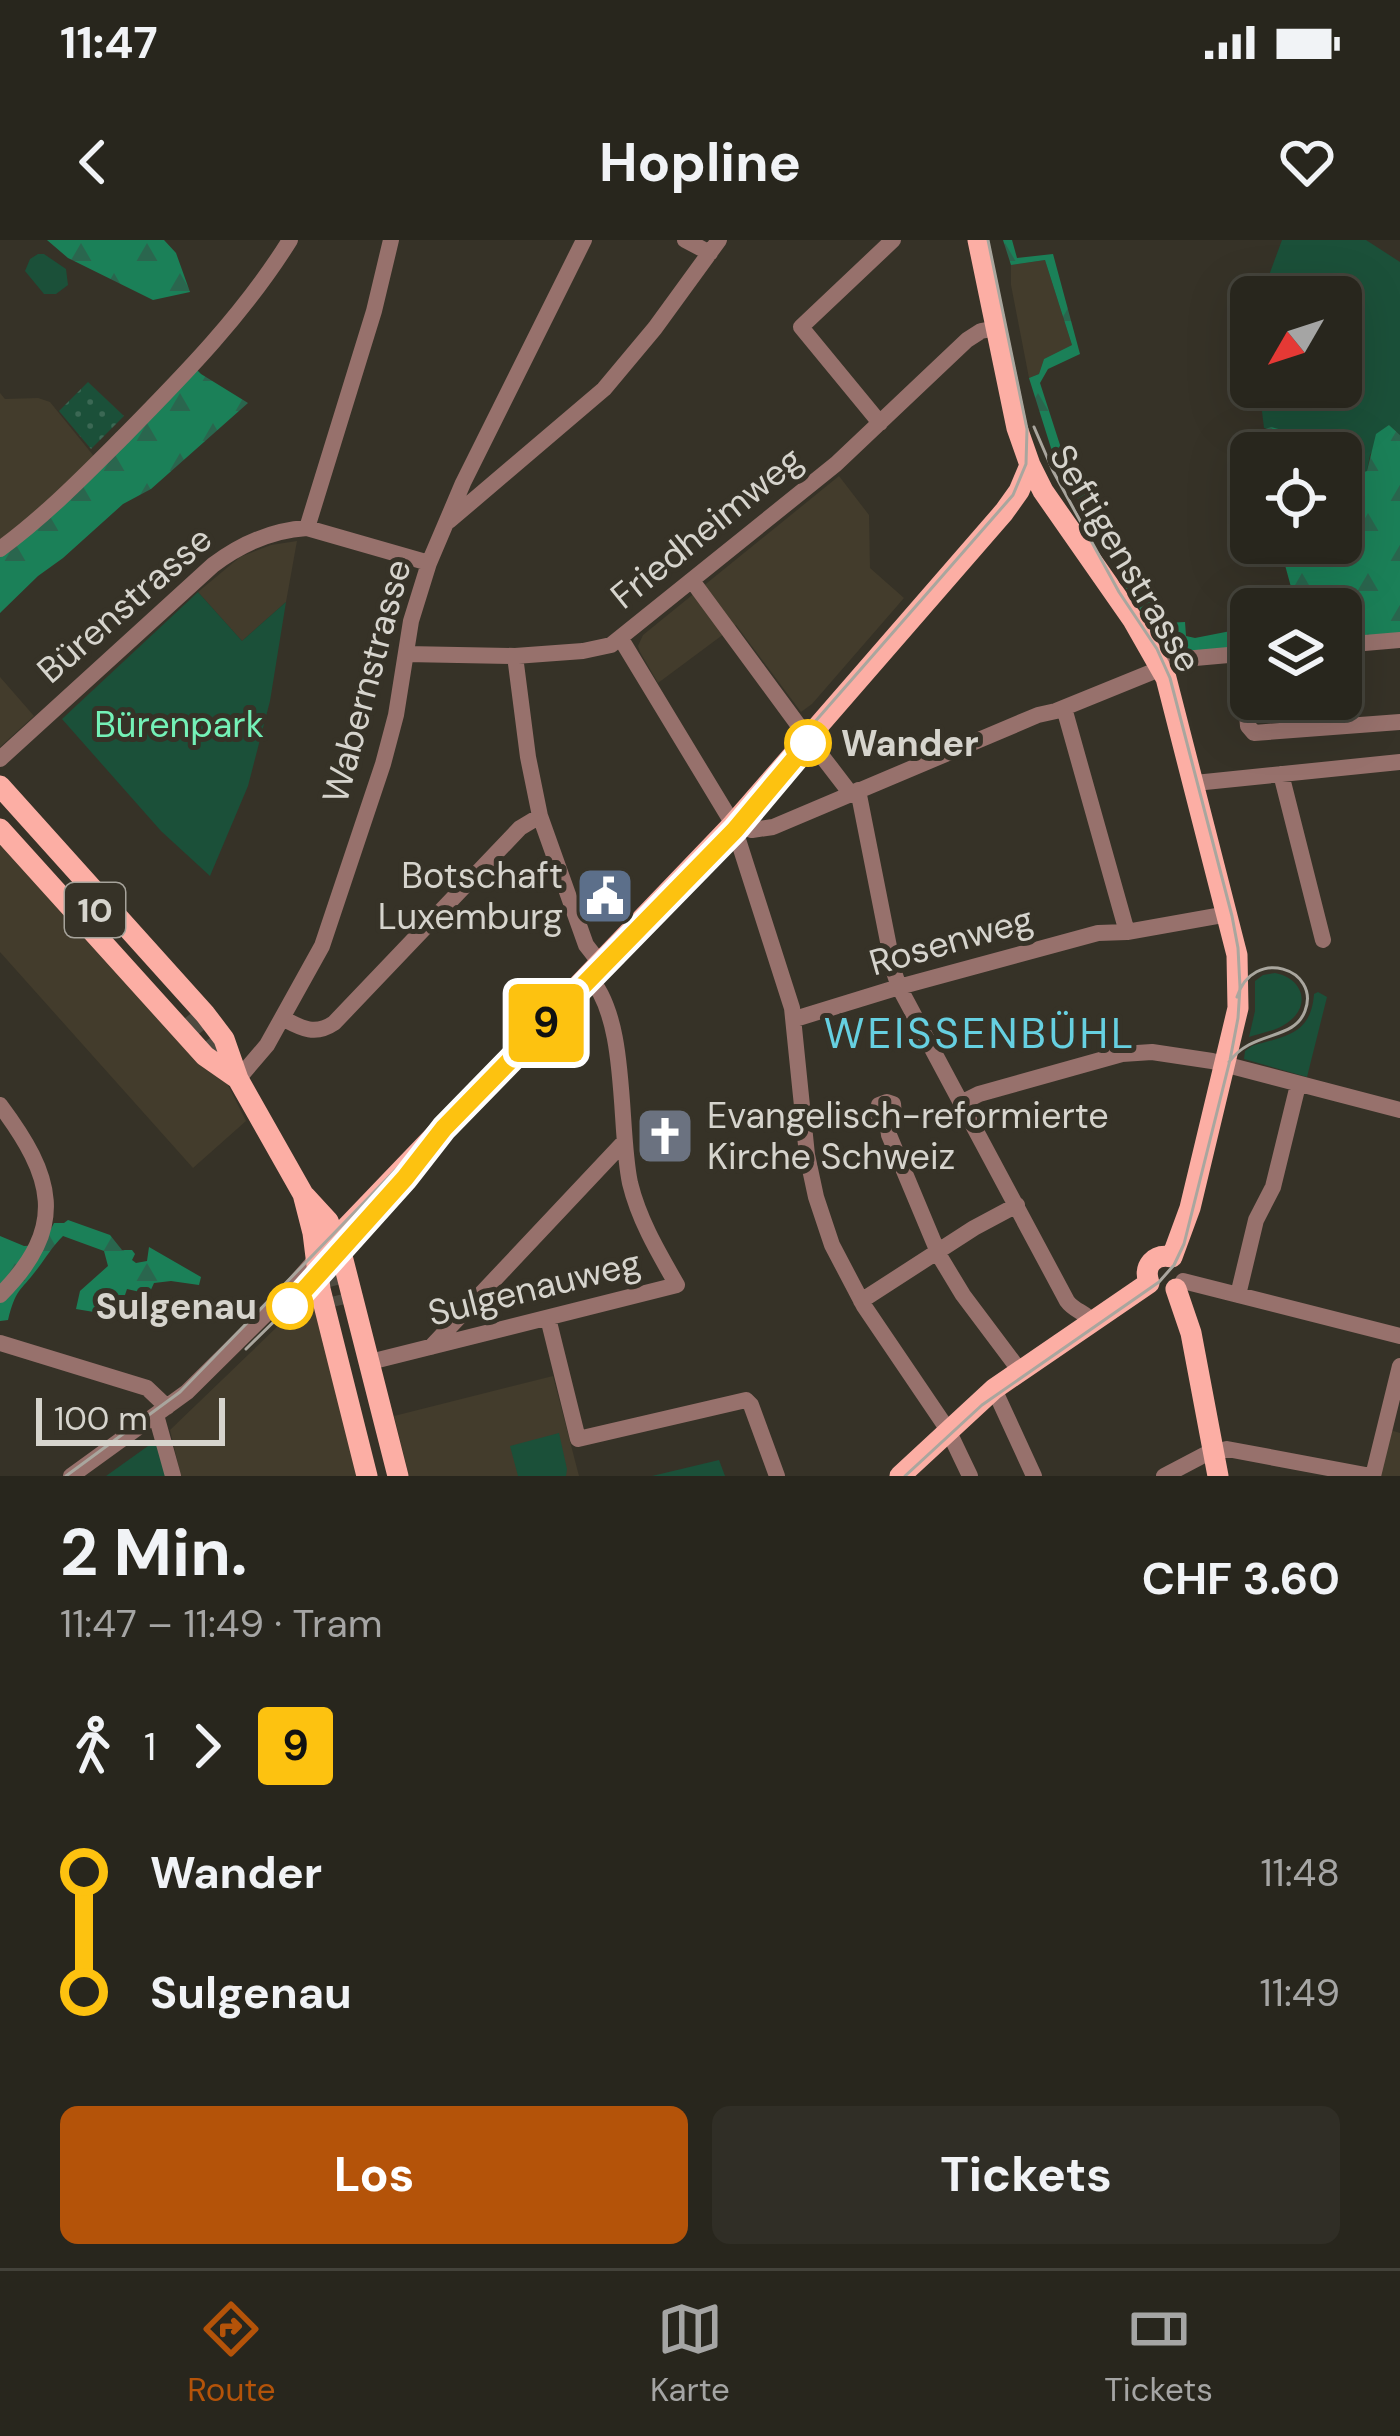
<!DOCTYPE html>
<html lang="de">
<meta charset="utf-8">
<style>
body{margin:0;font-family:"DM Sans",sans-serif;background:#302e26;color:#f1f3f6;height:100vh;display:flex;flex-direction:column;font-size:45px;white-space:nowrap}
*{box-sizing:border-box;margin:0}
p{font-size:39px;color:#a5a5a4}
.icon{flex:none;width:66px;height:66px;fill:none;stroke:currentColor;stroke-width:2;stroke-linecap:round;stroke-linejoin:round}
.map{position:relative;height:1236px;overflow:hidden}
.sheet{display:flex;flex-direction:column;background:#28261d;flex:1}
.sheet>*{flex:none}
.badge{padding:0 24px;border-radius:9px;font-size:42px;line-height:78px}
.needle{width:78px;rotate:231deg}
.controls{position:absolute;left:1230px;top:36px;display:grid;gap:24px}
.controls a{display:grid;place-items:center;width:132px;height:132px;border-radius:18px;background:#28261d;box-shadow:0 12px 48px #0002,0 0 0 3px #44433b;font-size:60px}
.scale{position:absolute;left:36px;bottom:30px;width:189px;box-sizing:border-box;padding-left:12px;border:6px solid #d6d4cd;border-top:0;font-size:33px;line-height:42px;white-space:nowrap;color:#d6d4cd;-webkit-text-stroke:9px #363227;paint-order:stroke}
.map>.badge{position:absolute;translate:-50% -50%;box-shadow:0 0 0 6px #fff}
.legs{display:flex;align-items:center;gap:18px;height:132px;padding:0 60px;font-size:39px}
.legs p{margin-inline-start:auto}
.headline{display:flex;align-items:center;justify-content:space-between;height:204px;padding:0 60px}
h1{font-size:66px;font-weight:700;line-height:90px}
.button{display:flex;gap:24px;margin-top:auto;padding:24px 60px}
.button a{flex:1;height:138px;border-radius:18px;background:#b45309;color:#fff;font-size:48px;font-weight:700;line-height:138px;text-align:center}
.button a+a{background:#302e26;color:#f1f3f6}
ul{padding:0 60px;list-style:none}
li{display:flex;align-items:center;gap:42px;height:120px;font-size:45px}
li i{display:grid;place-items:center;width:18px;height:100%;margin:0 15px;background:currentColor}
li i::after{content:'';width:30px;height:30px;margin:-15px;border:9px solid;border-radius:50%;background:#28261d}
li p{margin-inline-start:auto}
li:first-child i{background:linear-gradient(#0000 50%,currentColor 0)}
li:last-child i{background:linear-gradient(currentColor 50%,#0000 0)}
.status{display:flex;justify-content:space-between;align-items:center;height:84px;padding:0 60px;background:#28261d;direction:ltr}
.status svg{height:33px;fill:currentColor}
header{display:flex;justify-content:space-between;align-items:center;height:156px;padding:0 60px;background:#28261d;font-size:54px;font-weight:700}
.tab-bar{display:flex;justify-content:space-around;align-items:center;height:168px;border-top:3px solid #44433b;background:#28261d;font-size:33px;color:#a5a5a4}
.tab-bar a{display:grid;justify-items:center;gap:6px}
.tab-bar .selected{color:#b45309}
.map>svg:first-child{display:block}
.built{fill:#433c2c}
.green{fill:#1b5039}
.forest{fill:url(#forest-firs)}
.garden{fill:url(#garden-dots)}
.lines{fill:none;stroke-linecap:round;stroke-linejoin:round}
.major-tunnel{stroke:#4e4a40;stroke-width:21;stroke-dasharray:21 10;stroke-linecap:butt}
.minor{stroke:#97716c;stroke-width:16}
.major{stroke:#fcaea4;stroke-width:21}
.tram{stroke:#a9a69e;stroke-width:3}
.line-1-casing{stroke:#fff;stroke-width:27}
.line-1{stroke:#fdc210;stroke-width:18}
.stop-1-dot{fill:#fff;stroke:#fdc210;stroke-width:6}
.labels{text-anchor:middle;stroke-width:10;stroke-linejoin:round;paint-order:stroke}
.shield{fill:#363227;stroke:#a6a39b;stroke-width:3}
.shield-label{font-size:33px;font-weight:bold;fill:#d6d4cd}
.street-label{font-size:36px;fill:#d6d4cd;stroke:#363227}
.park-label{font-size:36px;fill:#74f1b7;stroke:#363227}
.stop-label{font-size:36px;font-weight:bold;fill:#d6d4cd;stroke:#363227;text-anchor:start}
.poi-label{font-size:36px;fill:#d6d4cd;stroke:#363227;text-anchor:end}
.quarter-label{font-size:42px;letter-spacing:3px;fill:#66d0e1;stroke:#363227}
</style>
<div class="status"><b>11:47</b><svg viewBox="0 0 49 12"><path d="M0 12V9h3v3zM5 12V6h3v6zM10 12V3h3v9zM15 12V0h3v12zM26 1h20v11H26zM47 4h2v5h-2z"/></svg></div>
<header><svg class="icon" aria-label="back" viewBox="0 0 24 24"><path d="M15 5l-7 7 7 7"/></svg>Hopline<svg class="icon" aria-label="heart" viewBox="0 0 24 24"><path d="M12 20l-8-8c-3-5 5-10 8-4 3-6 11-1 8 4z"/></svg></header>
<div class="map">
<svg width="1400" height="1236" viewBox="0 0 1400 1236">
<defs>
<pattern id="forest-firs" width="22" height="20" patternUnits="userSpaceOnUse" patternTransform="scale(3)"><rect width="22" height="20" fill="#1b8058"/><path d="M5 1l3.5 6h-7zM16 11l3.5 6h-7z" fill="#2a664e"/></pattern>
<pattern id="garden-dots" width="8" height="8" patternUnits="userSpaceOnUse" patternTransform="scale(3)"><rect width="8" height="8" fill="#1b5039"/><path d="M2 2h.1M6 6h.1" fill="none" stroke="#3b6854" stroke-width="1.8" stroke-linecap="round"/></pattern>
</defs>
<rect width="100%" height="100%" fill="#363227"/>
<!-- built -->
<path class="built" d="M1045,20L1072,105L1044,119L1039,134L1029,138L1011,45V25Z
M0,153L5,159L38,158L50,162L97,220L0,307Z
M839,236L869,275L870,328L904,358L812,464L801,472L736,385L658,443L640,412L638,406L643,395Z
M297,301L286,362L242,401L198,352L240,317L271,305Z
M0,437L34,476L0,507Z
M0,588L158,762L228,845L246,881L193,928L0,712Z
M306,1059L316,1061L360,1236H181L170,1190Z
M553,1136L579,1236H409L394,1176Z
M1390,1190L1400,1193V1236H1380Z"/>
<!-- green -->
<path class="green" d="M1282,0H1366L1400,22V195L1389,185L1370,215L1367,231L1341,239V213H1298L1299,202L1282,190L1264,188L1259,147H1341V57H1261Z
M38,14H44L66,29L68,45L56,54H44L25,31L30,19Z
M198,352L242,401L286,362L270,461L248,546L210,636L161,591L62,479Z
M1275,733C1303,738 1312,766 1287,783C1276,791 1261,793 1249,797L1255,771V741L1263,735Z
M1318,752L1327,757L1307,837L1244,819L1245,811L1252,806C1285,796 1311,795 1314,754Z
M559,1193L567,1229L566,1236H518L510,1206Z
M157,1200L168,1236H106L155,1201Z
M719,1220L725,1236H652Z"/>
<!-- forest -->
<path class="forest" d="M47,0H164L176,13L190,52L153,60L68,18Z
M1003,0H1012L1017,18L1053,14L1080,114L1048,129L1040,143L1060,205L1075,234L1165,383L1185,382L1186,396L1195,398L1251,387V406L1183,413L1178,410L1179,396L1156,394L1119,337L1113,319L1070,246L1051,208L1029,138L1039,134L1044,119L1072,105L1045,20L1011,25Z
M193,126L201,134L248,163L151,249L123,264L63,318L38,336L0,373V311Z
M1389,185L1400,195V394L1341,398V369H1297L1279,303H1341V239L1367,231L1376,194Z
M1271,187L1282,190L1299,202L1298,213H1251V224L1242,213V197Z
M68,980L110,995L122,1010H132L135,1014L132,1020L136,1023L147,1021L149,1007L201,1037L199,1045L171,1041L154,1043L149,1054L127,1049L118,1076L76,1069L80,1051L108,1026L104,1011L63,996C52,1007 47,1016 38,1028C20,1052 16,1048 8,1080L0,1081V996L24,1006L43,1005L54,983H64Z"/>
<!-- garden -->
<path class="garden" d="M88,142L124,176L91,209L59,171Z"/>
<g class="lines">
<!-- major-tunnel -->
<path class="major-tunnel" d="M189,775L233,831
M323,995L341,1065"/>
<!-- minor -->
<path class="minor" d="M685,0L710,13
M880,183L801,87L893,0
M449,281L604,149L655,88L719,0
M307,288L374,71L391,0
M0,309C45,276 84,236 123,197C184,135 244,74 290,0
M693,342L807,497
M621,399L733,584L792,768L807,915L816,957L832,1005L864,1066L948,1190L970,1236
M1341,405L1400,400
M406,414L515,416L583,411L611,405L836,224L967,100L981,91L997,88
M1242,414L1248,486L1254,493L1400,482
M515,416L528,517L540,576L586,705L600,723
M1064,468L1127,692
M818,511L851,554
M0,519L213,325C241,304 272,290 307,288L429,323
M1281,534L1323,700
M1195,543L1400,522
M858,550L894,732L899,747L1067,1061C1074,1071 1085,1072 1093,1082
M733,584L752,590L773,587L1038,475L1056,471L1184,419L1251,413
M284,779C301,788 315,796 334,783L520,588L540,576
M795,779L899,747L1098,693L1127,692L1228,674
M238,839L267,805L322,706L383,524L396,475L411,381L429,323L463,243L584,0
M961,863L979,854L1122,814L1152,812L1212,821L1400,870
M0,865C53,936 69,986 0,1055
M887,880L894,875L893,864L887,862L879,865L878,874L887,880L889,895L940,1017L963,1055L1020,1131
M1183,1041L1400,1096
M1238,1055L1256,980L1273,947L1298,845
M861,1061L974,988L1017,965
M548,1078L578,1199L746,1160L751,1165L777,1236
M0,1103L147,1148L167,1167
M431,1107L624,902
M370,1122L677,1045C658,1012 639,980 630,943C618,887 629,778 588,736
M994,1149L1034,1236
M156,1175L173,1236
M71,1236L187,1152L282,1058L316,1019
M1164,1236L1204,1215L1227,1209L1371,1236
M1373,1236L1400,1126"/>
<!-- major -->
<path class="major" d="M978,0L1017,188L1030,225L1043,251L1133,380L1166,438L1237,715L1238,768L1190,968L1172,1017
M0,546L205,774L224,799L238,839L303,954L313,993L320,1049L367,1236
M0,589L205,816L238,839
M305,956L328,981L342,1016L398,1236
M316,1019L733,584L1004,272L1019,251L1030,225
M1149,1043C1143,1026 1154,1013 1172,1017
M1176,1049L1191,1093L1218,1236
M900,1236L994,1149L1149,1043"/>
<!-- tram -->
<path class="tram" d="M1229,822C1252,790 1294,801 1305,771C1321,729 1253,706 1237,757
M246,1109L302,1054L336,1013
M66,1236L180,1152L637,681L730,579L1013,255L1026,224L1027,189L988,0
M905,1236L982,1165L1159,1042L1174,1025L1184,1004L1230,820L1238,778L1240,747L1238,708L1232,676L1170,438L1157,409L1119,352L1053,231L1034,187"/>
</g>
<g class="lines">
<defs>
<path id="line-1" d="M290,1066L405,938L444,888L735,590L808,503"/>
</defs>
<!-- line-1 casing -->
<use href="#line-1" class="line-1-casing"/>
<!-- line-1 -->
<use href="#line-1" class="line-1"/>
</g>
<!-- icons -->
<defs>
<symbol id="civic-square" viewBox="-11 -11 22 22"><rect x="-9" y="-9" width="18" height="18" rx="4" fill="#5c6f8a" stroke="#363227"/><path d="M-.6-6.5H3V-4.5H.6V-3L4-1V1h2V6H-6V1h2V-1L-.6-3ZM-1.2 2.5V6h2.4V2.5Z" fill="#fff"/></symbol>
<symbol id="church-square" viewBox="-11 -11 22 22"><rect x="-9" y="-9" width="18" height="18" rx="4" fill="#6b7280" stroke="#363227"/><path d="M-1.2-6h2.4v3.5h3.3v2.4h-3.3V6h-2.4V-.1h-3.3v-2.4h3.3Z" fill="#fff"/></symbol>
</defs>
<g fill-rule="evenodd">
<use href="#civic-square" x="572" y="623" width="66" height="66"/>
<use href="#church-square" x="632" y="863" width="66" height="66"/>
</g>
<!-- markers -->
<g class="stop-1-dot">
<circle cx="808" cy="503" r="21"/>
<circle cx="290" cy="1066" r="21"/>
</g>
<g class="labels">
<!-- shield labels -->
<rect class="shield" x="65" y="643" width="60" height="54" rx="9"/>
<g class="shield-label">
<text x="95" y="682">10</text>
</g>
<!-- street labels -->
<g class="street-label">
<text transform="translate(706 287) rotate(-39)" y="13">Friedheimweg</text>
<text transform="translate(1126 318) rotate(59)" y="13">Seftigenstrasse</text>
<text transform="translate(124 364) rotate(-41)" y="13">Bürenstrasse</text>
<text transform="translate(366 441) rotate(-75)" y="13">Wabernstrasse</text>
<text transform="translate(951 700) rotate(-16)" y="13">Rosenweg</text>
<text transform="translate(534 1047) rotate(-14)" y="13">Sulgenauweg</text>
</g>
<!-- park labels -->
<g class="park-label">
<text x="179" y="497">Bürenpark</text>
</g>
<!-- stop labels -->
<g class="stop-label">
<text x="841" y="516">Wander</text>
<text x="257" y="1079" text-anchor="end">Sulgenau</text>
</g>
<!-- poi labels -->
<g class="poi-label">
<text x="563" y="648">Botschaft<tspan x="563" dy="41">Luxemburg</tspan></text>
<text x="707" y="888" text-anchor="start">Evangelisch-reformierte<tspan x="707" dy="41">Kirche Schweiz</tspan></text>
</g>
<!-- quarter labels -->
<g class="quarter-label">
<text x="980" y="808">WEISSENBÜHL</text>
</g>
</g>
</svg>
<div class="controls">
<a><svg class="needle" viewBox="-14 -14 28 28"><path d="M0-13l5 13h-10z" fill="#e53935"/><path d="M0 13l5-13h-10z" fill="#a5a5a4"/></svg></a>
<a><svg class="icon" aria-label="locate" viewBox="0 0 24 24"><circle cx="12" cy="12" r="6"/><path d="M12 2v4M12 18v4M2 12h4M18 12h4"/></svg></a>
<a><svg class="icon" aria-label="layers" viewBox="0 0 24 24"><path d="M12 4l9 5-9 5-9-5zM3 14l9 5 9-5"/></svg></a>
</div>
<div class="scale">100 m</div>
<b class="badge" style="left:546px;top:783px;background:#fdc210;color:#111">9</b>
</div>
<section class="sheet">
<div class="headline"><div><h1>2 Min.</h1><p>11:47 – 11:49 · Tram</p></div><b>CHF 3.60</b></div>
<div class="legs"><svg class="icon" aria-label="walk" viewBox="0 0 24 24"><circle cx="13" cy="4" r="2"/><path d="M13 8l-2 6 4 7M11 14l-3 7M7 12l3-4h3l4 4"/></svg>1<svg class="icon" aria-label="forward" viewBox="0 0 24 24"><path d="M9 5l7 7-7 7"/></svg><b class="badge" style="background:#fdc210;color:#111">9</b></div>
<ul>
<li><i style="color:#fdc210"></i><b>Wander</b><p>11:48</p></li>
<li><i style="color:#fdc210"></i><b>Sulgenau</b><p>11:49</p></li>
</ul>
<div class="button"><a>Los</a><a>Tickets</a></div>
</section>
<nav class="tab-bar">
<a class="selected"><svg class="icon" aria-label="directions" viewBox="0 0 24 24"><path d="M12 3l9 9-9 9-9-9zM9 14v-3h6M13 9l2 2-2 2"/></svg>Route</a>
<a><svg class="icon" aria-label="map" viewBox="0 0 24 24"><path d="M3 6l6-2 6 2 6-2v14l-6 2-6-2-6 2zM9 4v14M15 6v14"/></svg>Karte</a>
<a><svg class="icon" aria-label="tickets" viewBox="0 0 24 24"><path d="M3 7h18v10H3zM15 7v10"/></svg>Tickets</a>
</nav>
